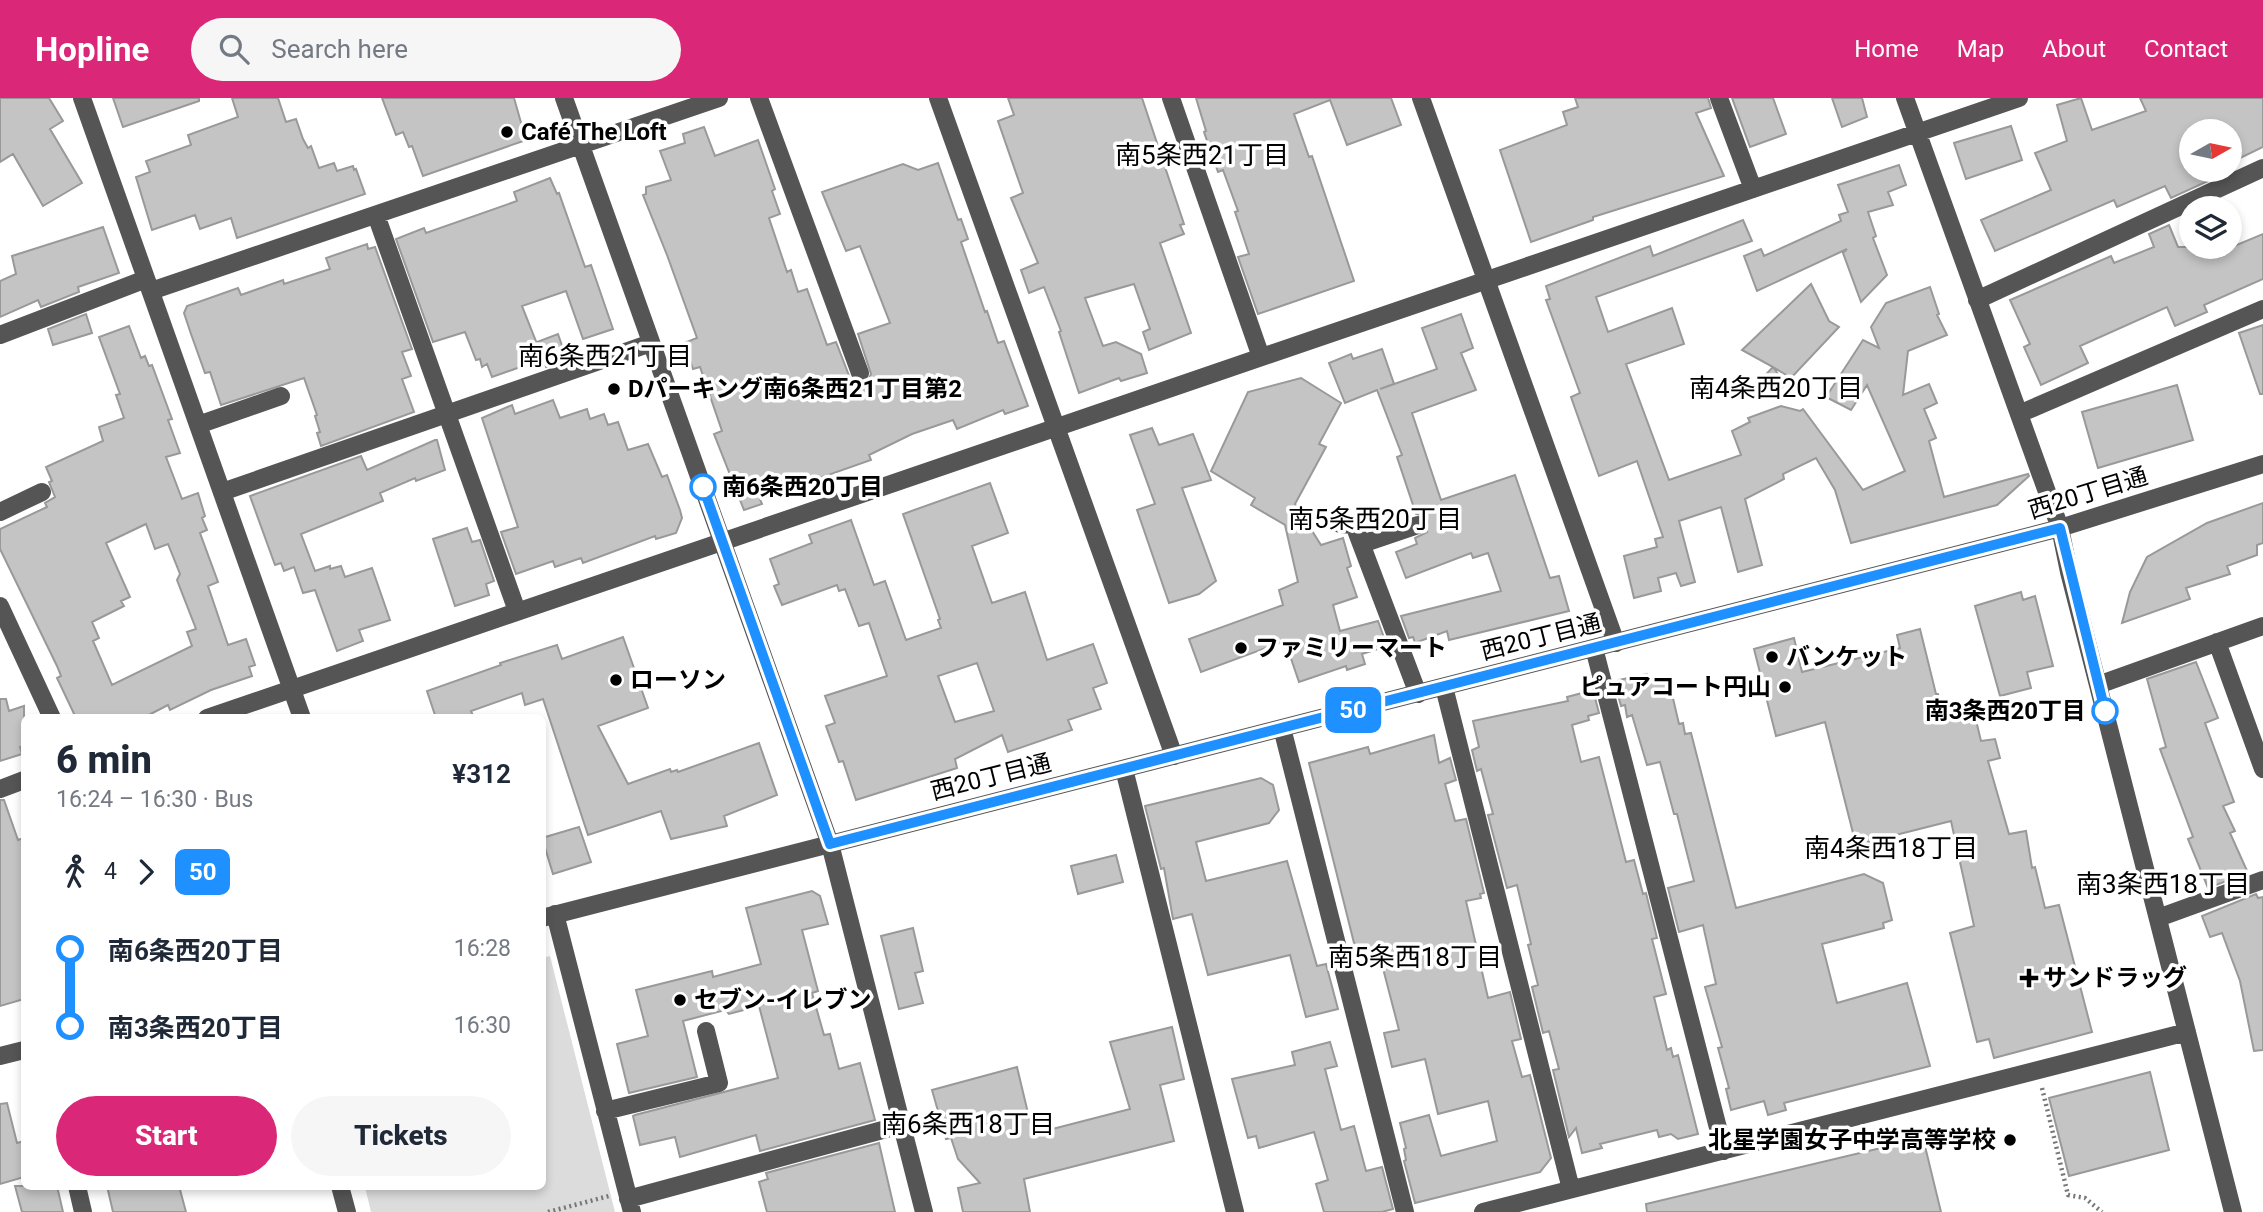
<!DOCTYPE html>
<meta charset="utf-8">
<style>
body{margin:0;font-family:Roboto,"Noto Sans JP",sans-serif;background:#f6f6f7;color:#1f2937;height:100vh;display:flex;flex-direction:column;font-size:26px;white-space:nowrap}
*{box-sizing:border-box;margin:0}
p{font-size:23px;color:#747a83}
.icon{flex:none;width:38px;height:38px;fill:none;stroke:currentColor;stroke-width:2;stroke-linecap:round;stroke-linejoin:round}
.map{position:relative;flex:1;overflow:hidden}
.panel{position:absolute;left:21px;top:616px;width:525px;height:476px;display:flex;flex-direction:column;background:#fff;border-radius:10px;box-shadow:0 4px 10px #0003}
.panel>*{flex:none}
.badge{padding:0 14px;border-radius:10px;font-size:24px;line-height:46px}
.needle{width:46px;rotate:81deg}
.buttons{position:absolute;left:2179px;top:21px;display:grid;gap:14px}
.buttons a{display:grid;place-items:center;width:63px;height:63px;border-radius:50%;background:#fff;box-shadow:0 4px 10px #0003;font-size:35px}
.map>.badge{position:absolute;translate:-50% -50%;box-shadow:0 0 0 4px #fff}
.legs{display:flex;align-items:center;gap:10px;height:77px;padding:0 35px;font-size:23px}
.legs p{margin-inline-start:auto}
.summary{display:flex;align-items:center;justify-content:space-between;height:119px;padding:0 35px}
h1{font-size:38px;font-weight:800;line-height:52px}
.action{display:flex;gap:14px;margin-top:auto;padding:14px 35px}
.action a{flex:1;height:80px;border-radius:42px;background:#db2777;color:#fff;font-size:28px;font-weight:800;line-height:80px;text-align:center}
.action a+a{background:#f6f6f7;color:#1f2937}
ul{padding:0 35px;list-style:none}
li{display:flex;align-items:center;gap:24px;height:77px;font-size:26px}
li i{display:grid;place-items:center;width:10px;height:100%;margin:0 9px;background:currentColor}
li i::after{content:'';width:18px;height:18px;margin:-9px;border:5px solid;border-radius:50%;background:#fff}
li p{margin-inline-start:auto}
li:first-child i{background:linear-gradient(#0000 50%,currentColor 0)}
li:last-child i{background:linear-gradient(currentColor 50%,#0000 0)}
header{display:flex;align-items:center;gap:42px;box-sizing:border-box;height:98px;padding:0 35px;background:#db2777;color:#fff}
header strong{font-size:33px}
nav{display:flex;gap:38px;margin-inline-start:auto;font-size:24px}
.search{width:490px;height:63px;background:#f6f6f7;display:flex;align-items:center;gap:18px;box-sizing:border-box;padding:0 24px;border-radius:38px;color:#747a83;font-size:26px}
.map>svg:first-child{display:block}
.green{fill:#dcdcdc}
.building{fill:#c4c4c4;stroke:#999;stroke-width:2;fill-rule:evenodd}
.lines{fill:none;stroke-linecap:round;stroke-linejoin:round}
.path{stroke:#777;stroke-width:4.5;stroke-dasharray:2 3.5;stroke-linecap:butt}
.minor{stroke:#555;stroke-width:18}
.line-1-casing{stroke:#fff;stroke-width:16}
.line-1{stroke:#1e90ff;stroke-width:10}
.poi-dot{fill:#000;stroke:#fff;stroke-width:2.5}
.stop-1-dot{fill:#fff;stroke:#1e90ff;stroke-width:3.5}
.labels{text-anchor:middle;stroke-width:7;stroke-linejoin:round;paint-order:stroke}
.poi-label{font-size:24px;font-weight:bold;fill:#000;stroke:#fff;text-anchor:start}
.stop-label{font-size:24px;font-weight:bold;fill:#000;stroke:#fff;text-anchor:start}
.street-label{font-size:24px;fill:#000;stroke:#fff}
.neighbourhood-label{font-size:26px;fill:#000;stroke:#fff}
</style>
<header>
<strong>Hopline</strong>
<div class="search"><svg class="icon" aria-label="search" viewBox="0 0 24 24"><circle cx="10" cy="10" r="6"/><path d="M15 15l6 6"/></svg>Search here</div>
<nav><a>Home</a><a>Map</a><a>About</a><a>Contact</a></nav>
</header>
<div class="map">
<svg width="2263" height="1114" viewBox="0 0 2263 1114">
<rect width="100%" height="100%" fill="#fff"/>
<!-- green -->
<path class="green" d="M550,858L615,1114H371L365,1089L542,1088V860Z"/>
<!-- building -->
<path class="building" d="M0,0H49L63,23L50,31L82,85L43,108L13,56L0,64Z
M113,0H199V3L123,29Z
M232,0H278L286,24L296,21L303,41L308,50L311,48L319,70L334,65L337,73L353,68L354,72L356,71L365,96L237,140L231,120L200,131L195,117L152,132L136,79L150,74L146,63L191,47L188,37L238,19Z
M382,0H514L526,42L423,78L412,48L409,49L403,34L396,37Z
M1008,0H1142L1184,126L1180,127L1184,136L1160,145L1191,235L1149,252L1143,234L1150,231L1134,186L1085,200L1103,248L1116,244L1141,256L1147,275L1121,283L1119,280L1079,295L1059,234L1061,233L1044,189L1029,195L1021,172L1038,165L1011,100L1023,95L998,23L1014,17Z
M1196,0H1391L1401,27L1347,47L1330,2L1294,16L1309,59L1312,58L1354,183L1258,216L1238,159L1249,156L1235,114L1238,113L1223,72L1218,74L1204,34L1206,33Z
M1575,0H1708L1711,10L1696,15L1724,78L1593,119V122L1531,144L1500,52L1567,27L1563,14L1578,9Z
M1732,0H1773L1786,36L1750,49Z
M1832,0H1862L1867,19L1842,29Z
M2081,0L2092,32L2146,13L2140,0H2263V49L2230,65V33H2191V72H2203L2208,83L2171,100L2165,88L2117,109L2114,102L1995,153L1981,122L2051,92L2035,55L2067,43L2057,7Z
M2011,28L2022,62L1966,81L1954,45Z
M704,29L715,58L758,42L775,91L772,93L780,116L769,120L787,174L791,172L798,194L807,191L827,247L836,244L850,280L859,286L868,283L871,276L858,236L890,225L860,148L846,153L822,94L903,66L918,72L938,65L958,122L961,121L968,141L961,144L985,214L987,213L998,245L1004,243L1028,308L1005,316L1003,312L957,331L953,322L912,336L869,357L871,362L760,401L762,406L744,412L714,336L722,333L700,269L693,271L684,245L697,240L667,157L643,97L646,96V89L671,82L660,53L685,45L683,36Z
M1899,67L1906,87L1888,94L1893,107L1868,114L1876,138L1873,140L1887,177L1861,204L1843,155L1847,151L1757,193L1744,158L1761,151L1764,158L1841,123L1839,117L1848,114L1838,87Z
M550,80L557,96L559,95L585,169L591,167L613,231L583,241L566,193L522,208L543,261L492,279L487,266L482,269L480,261L476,262L465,234L433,244L396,141L424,130L426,135L517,103L514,94Z
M1743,122L1752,143L1596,199L1608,234L1672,210L1684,246L1626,266L1669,382L1741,357L1732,333L1750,324L1748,320L1781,308L1800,313L1803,311L1863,392L1905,373L1867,287L1851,312L1826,299L1863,242L1879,250L1871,229L1886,205L1930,189L1939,216L1937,217L1947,237L1908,253L1903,297L1929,286L1937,305L1924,311L1936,340L1929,343L1944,399L2028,376L2029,378L1997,407L1851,445L1835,392L1816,360L1783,376L1784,381L1745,401L1762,467L1738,474L1721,409L1679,423L1695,484L1681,488L1676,475L1658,480L1661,493L1634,500L1624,458L1657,449L1655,441L1663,439L1637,363L1599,378L1571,299L1580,295L1546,202L1550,201L1546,188L1650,148L1653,158Z
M2169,127L2178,149H2232L2263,136V181L2204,207L2207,214L2175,228L2167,209L2080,248L2088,265L2041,287L2024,249L2030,246L2010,202L2111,158L2114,165L2154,149L2149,136Z
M103,129L119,175L78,189L79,194L41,209L38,202L0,219V183L16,176L12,158Z
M367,146L368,151L375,149L412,251L402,254L411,278L402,281L414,314L321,348L317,335L320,334L315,318L317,317L304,280L221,307L210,274L205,275L191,236L184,215L187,208L238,190L241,197L283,182L284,186L330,171L326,160Z
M1811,186L1829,223L1839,229L1791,280L1773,269L1785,286L1773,300L1757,286L1773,269L1742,252Z
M86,216L92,235L53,247L48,231Z
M1461,216L1473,250L1461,255L1476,292L1412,315L1441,402L1515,377L1550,480L1559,478L1569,513L1449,542L1447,533L1415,545L1413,539L1409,540L1401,518L1501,493L1488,455L1473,460L1471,455L1406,480L1396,454L1417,446L1415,440L1427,434L1428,423L1425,418L1416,416L1397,359L1402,357L1377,292L1345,305L1329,265L1351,256L1353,261L1382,251L1394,286L1380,291L1437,271L1422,230Z
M2263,227V296H2260L2239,235Z
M129,228L141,260L145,258L149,268L152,267L172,321L168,322L180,355L166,359L182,401L198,395L205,418L202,420L207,432L200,435L218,484L208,488L228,547L246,541L255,567L249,569L252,578L211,592L170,612L168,607L143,620H76L57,580L61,578L57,568L0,451V431L47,409L45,405L55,399L49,384L52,383L46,369L103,343L99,329L124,320L116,297L120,296L99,239ZM146,426L155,451L168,446L180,476L177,482L196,531L187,534L192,548L112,587L93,543L99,540L92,524L124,508L121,503L130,499L106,445Z
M558,236L567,262L546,269L537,244Z
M1301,280L1341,305L1319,346L1326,349L1295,406L1321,447L1343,440L1351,468L1347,470L1357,499L1333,507L1340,533L1378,523L1387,548L1362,556L1365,566L1347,572L1346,568L1299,584L1285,543L1201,574L1189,541L1283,507L1279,492L1298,484L1285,427L1251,407L1255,400L1211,373L1248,294Z
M2177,287L2193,342L2098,370L2082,314Z
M553,302L560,320L587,311L590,321L604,316L608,327L618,324L628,352L648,346L662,379L667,377L680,412L682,420L676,435L656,441L655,438L583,465L581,460L555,469L553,463L516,476L501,434L518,429L482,320L512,307L515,316Z
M1152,330L1159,347L1193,336L1211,382L1182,390L1216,483L1199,496L1169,505L1137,412L1155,406L1130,337Z
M435,342H437L445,372L416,383L415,380L380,395L383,403L301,436L315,473L330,468V471L341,468L345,479L372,470L390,522L359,532L363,543L337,553L315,492L303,495L294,469L284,473L281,465L275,467L250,398L361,358L367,372Z
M990,385L1008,435L972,448L992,505L1025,494L1047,562L1093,546L1107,585L1093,590L1101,611L1068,622L1072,632L1008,654L1002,637L955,661L957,670L856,702L843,663L839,664L826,628L835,625L825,598L887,578L869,525L859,528L845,491L839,493L837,487L782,507L774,488L779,486L770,461L812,445L809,437L851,422L874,487L885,483L906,542L941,530L938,522L940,521L903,416ZM977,565L994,613L955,624L938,578Z
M2263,405V445L2257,447V457L2227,468L2230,476L2186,490L2190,501L2122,525L2130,494L2147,459L2207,425Z
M467,430L472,444L480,442L494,483L486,486L489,497L455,508L433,441Z
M2021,494L2023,502L2035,498L2053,568L2027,574L2031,590L2000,598L1975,508Z
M1920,531L1936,596H1938L1944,617L1973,610L1981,643L1995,641L2000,660L1988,663L2009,736L2026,733L2032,770L2035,769L2045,810L2059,807L2092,934L1994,960L1989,941L1977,944L1950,835L1974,828L1951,723L1856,747L1825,624L1776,638L1754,551L1794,540L1802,574L1900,550L1897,537Z
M623,539L648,610L598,628L628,686L670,671L671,674L677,672L678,674L759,645L777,697L724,718L727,728L671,741L661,713L588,737L543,601L525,607L522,595L471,613L474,620H436L427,593L501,567L500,565L557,547L562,561Z
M2196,564L2218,620L2205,625L2234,704L2223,708L2235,733L2230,735L2248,775L2208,790L2188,741L2193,739L2160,651L2166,649L2147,581Z
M1647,576L1649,583L1668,579L1679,626L1683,625L1685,636L1691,635L1736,810L1864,776L1883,785L1892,822L1883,825L1884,830L1822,846L1837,905L1907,885L1930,968L1784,1005L1786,1012L1768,1017L1764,1003L1731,1012L1726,991L1729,990L1718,950L1722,949L1705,889L1716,886L1703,827L1679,834L1668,790L1694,783L1677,716H1674L1660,664L1647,667L1632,617L1627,619L1625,607L1621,608L1615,586L1620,585L1619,582Z
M1593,592L1599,615L1588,618L1589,622L1572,627L1581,664L1599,659L1626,764L1634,762L1643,796L1646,795L1657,840L1652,841L1666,896L1654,899L1667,952L1671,950L1673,959L1678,957L1698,1036L1678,1041L1671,1036L1659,1039L1657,1032L1600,1046L1602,1050L1582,1055L1576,1030L1569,1039L1553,972L1559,971L1549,933L1543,935L1532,889L1538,887L1528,847L1531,846L1517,787L1507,790L1488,717L1493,716L1481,671L1477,673L1472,652L1479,649L1473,623L1568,603L1567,599Z
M0,601H6L9,613L24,608V648L20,649L22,656L0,663Z
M1434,637L1439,665L1450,660L1456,682L1445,686L1455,723L1466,721L1484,795L1480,796L1481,800L1466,803L1488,900L1510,894L1521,941L1512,943L1522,979L1530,977L1551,1060L1540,1074L1415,1105L1404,1063L1406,1062L1404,1051L1406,1050L1400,1025L1429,1017L1441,1058L1497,1043L1488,1003L1438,1016L1425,961L1392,969L1384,935L1399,932L1379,855L1358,861L1309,665L1368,649L1370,656Z
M1261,680L1273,687L1279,712L1269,725L1196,744L1206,783L1287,763L1317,868L1326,866L1338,911L1306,919L1290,857L1208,877L1192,816L1173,821L1164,770L1161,771L1145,708Z
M0,702H4L18,742L24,740V901L0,908Z
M579,729L591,764L553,776L542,740Z
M1116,757L1123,784L1078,796L1071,768Z
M812,793L820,798L828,826L802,832L818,893L812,895L824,937L830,936L839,971L860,965L875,1022L760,1053L756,1037L680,1059L675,1039L640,1047L633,1018L635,1017L778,980L759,908L729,916L725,912L683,923L697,979L629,995L617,946L648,938L636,892L712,873L713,879L761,866L746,810Z
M2256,796L2258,800L2263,799V952L2254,953L2240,883L2222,835L2210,839L2202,818Z
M913,830L923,873L915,875L923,905L899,911L881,838Z
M1172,929L1184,981L1160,987L1174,1043L1024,1081L1030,1114H963L958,1090L980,1085L958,1061L951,1040L946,1041L932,992L1017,969L1033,1036L1130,1011L1110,944Z
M1330,944L1337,968L1325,971L1341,1032L1354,1028L1366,1073L1382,1069L1393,1111L1382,1114H1324L1316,1086L1328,1082L1314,1034L1259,1050L1256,1038L1248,1040L1232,981L1295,967L1292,954Z
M2150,974L2169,1052L2069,1078L2049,1000Z
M7,1005L17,1045L24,1043V1079L0,1086V1006Z
M1923,1040L1941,1114H1647L1646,1106Z
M879,1045L895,1114H767L759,1084L768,1081L766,1075Z
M15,1088H57L63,1114H22Z
M107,1088H179L186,1114H113Z"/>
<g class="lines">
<!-- path -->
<path class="path" d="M2042,990L2068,1097L2085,1100L2102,1114
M548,1114L609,1098"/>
<!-- minor -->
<path class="minor" d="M82,0L302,620
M564,0L830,746L924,1114
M759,0L860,275
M938,0L1174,658
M1171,0L1261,259
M1421,0L1616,545
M1719,0L1753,91
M1905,0L2060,430L2069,474L2233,1114
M376,117L517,513
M151,193L719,0
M1977,202L2263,70
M0,237L146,181
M2019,316L2263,211
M198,327L281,298
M222,394L651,245
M0,414L42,394
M1340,426L1354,427L1418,596
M1362,446L1418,427
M0,508L52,620
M2217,544L2263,671
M1594,550L1724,1053
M2098,587L2263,528
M1444,589L1571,1091
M207,620L2019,0
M1282,630L1405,1114
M1124,671L1235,1114
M0,691L24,682
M555,816L632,1114
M542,820L2060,430L2263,366
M2158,820L2263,782
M0,958L24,952
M605,1013L719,985L706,933
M77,1088L83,1114
M340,1088L347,1114
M628,1101L901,1027
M1483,1114L2187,934"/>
</g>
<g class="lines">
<defs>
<path id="line-1" d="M703,389L830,746L2060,430L2105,613"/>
</defs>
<!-- line-1 casing -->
<use href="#line-1" class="line-1-casing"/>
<!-- line-1 -->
<use href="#line-1" class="line-1"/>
</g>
<!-- markers -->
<g class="poi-dot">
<circle cx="507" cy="34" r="7"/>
<circle cx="614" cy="291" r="7"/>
<circle cx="1241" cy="550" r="7"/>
<circle cx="1772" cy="559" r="7"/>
<circle cx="616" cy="582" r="7"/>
<circle cx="1785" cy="589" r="7"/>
<path d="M2025.5 869.5h7v7h7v7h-7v7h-7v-7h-7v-7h7z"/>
<circle cx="680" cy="902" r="7"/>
<circle cx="2010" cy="1042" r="7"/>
</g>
<g class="stop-1-dot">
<circle cx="703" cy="389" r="12"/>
<circle cx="2105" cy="613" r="12"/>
</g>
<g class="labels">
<!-- poi labels -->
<g class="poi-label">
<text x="521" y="42">Café The Loft</text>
<text x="628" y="299">Dパーキング南6条西21丁目第2</text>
<text x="1255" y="558">ファミリーマート</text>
<text x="1786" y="567">バンケット</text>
<text x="630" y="590">ローソン</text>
<text x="1771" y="597" text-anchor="end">ピュアコート円山</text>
<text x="2043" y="888">サンドラッグ</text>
<text x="694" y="910">セブン-イレブン</text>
<text x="1996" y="1050" text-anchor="end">北星学園女子中学高等学校</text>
</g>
<!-- stop labels -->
<g class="stop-label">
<text x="722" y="397">南6条西20丁目</text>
<text x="2086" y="621" text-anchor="end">南3条西20丁目</text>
</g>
<!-- street labels -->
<g class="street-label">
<text transform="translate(2088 395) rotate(-17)" y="8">西20丁目通</text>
<text transform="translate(1541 539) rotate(-14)" y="8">西20丁目通</text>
<text transform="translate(991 679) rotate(-14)" y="8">西20丁目通</text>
</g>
<!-- neighbourhood labels -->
<g class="neighbourhood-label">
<text x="1202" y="66">南5条西21丁目</text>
<text x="605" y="267">南6条西21丁目</text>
<text x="1776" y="299">南4条西20丁目</text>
<text x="1375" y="430">南5条西20丁目</text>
<text x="1891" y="759">南4条西18丁目</text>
<text x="2163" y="795">南3条西18丁目</text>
<text x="1415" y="868">南5条西18丁目</text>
<text x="968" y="1035">南6条西18丁目</text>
</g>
</g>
</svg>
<div class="buttons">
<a><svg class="needle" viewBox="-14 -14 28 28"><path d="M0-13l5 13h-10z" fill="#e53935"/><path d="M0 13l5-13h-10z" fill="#747a83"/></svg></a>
<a><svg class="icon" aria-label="layers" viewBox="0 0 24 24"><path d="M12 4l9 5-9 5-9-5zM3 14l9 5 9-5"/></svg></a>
</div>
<b class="badge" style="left:1353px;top:612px;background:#1e90ff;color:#fff">50</b>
<section class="panel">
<div class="summary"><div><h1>6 min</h1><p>16:24 – 16:30 · Bus</p></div><b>¥312</b></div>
<div class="legs"><svg class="icon" aria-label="walk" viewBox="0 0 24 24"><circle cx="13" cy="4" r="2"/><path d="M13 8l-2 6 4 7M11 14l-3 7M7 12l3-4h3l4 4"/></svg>4<svg class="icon" aria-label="forward" viewBox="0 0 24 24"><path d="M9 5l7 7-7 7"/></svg><b class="badge" style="background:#1e90ff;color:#fff">50</b></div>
<ul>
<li><i style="color:#1e90ff"></i><b>南6条西20丁目</b><p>16:28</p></li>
<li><i style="color:#1e90ff"></i><b>南3条西20丁目</b><p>16:30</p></li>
</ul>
<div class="action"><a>Start</a><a>Tickets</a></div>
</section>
</div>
